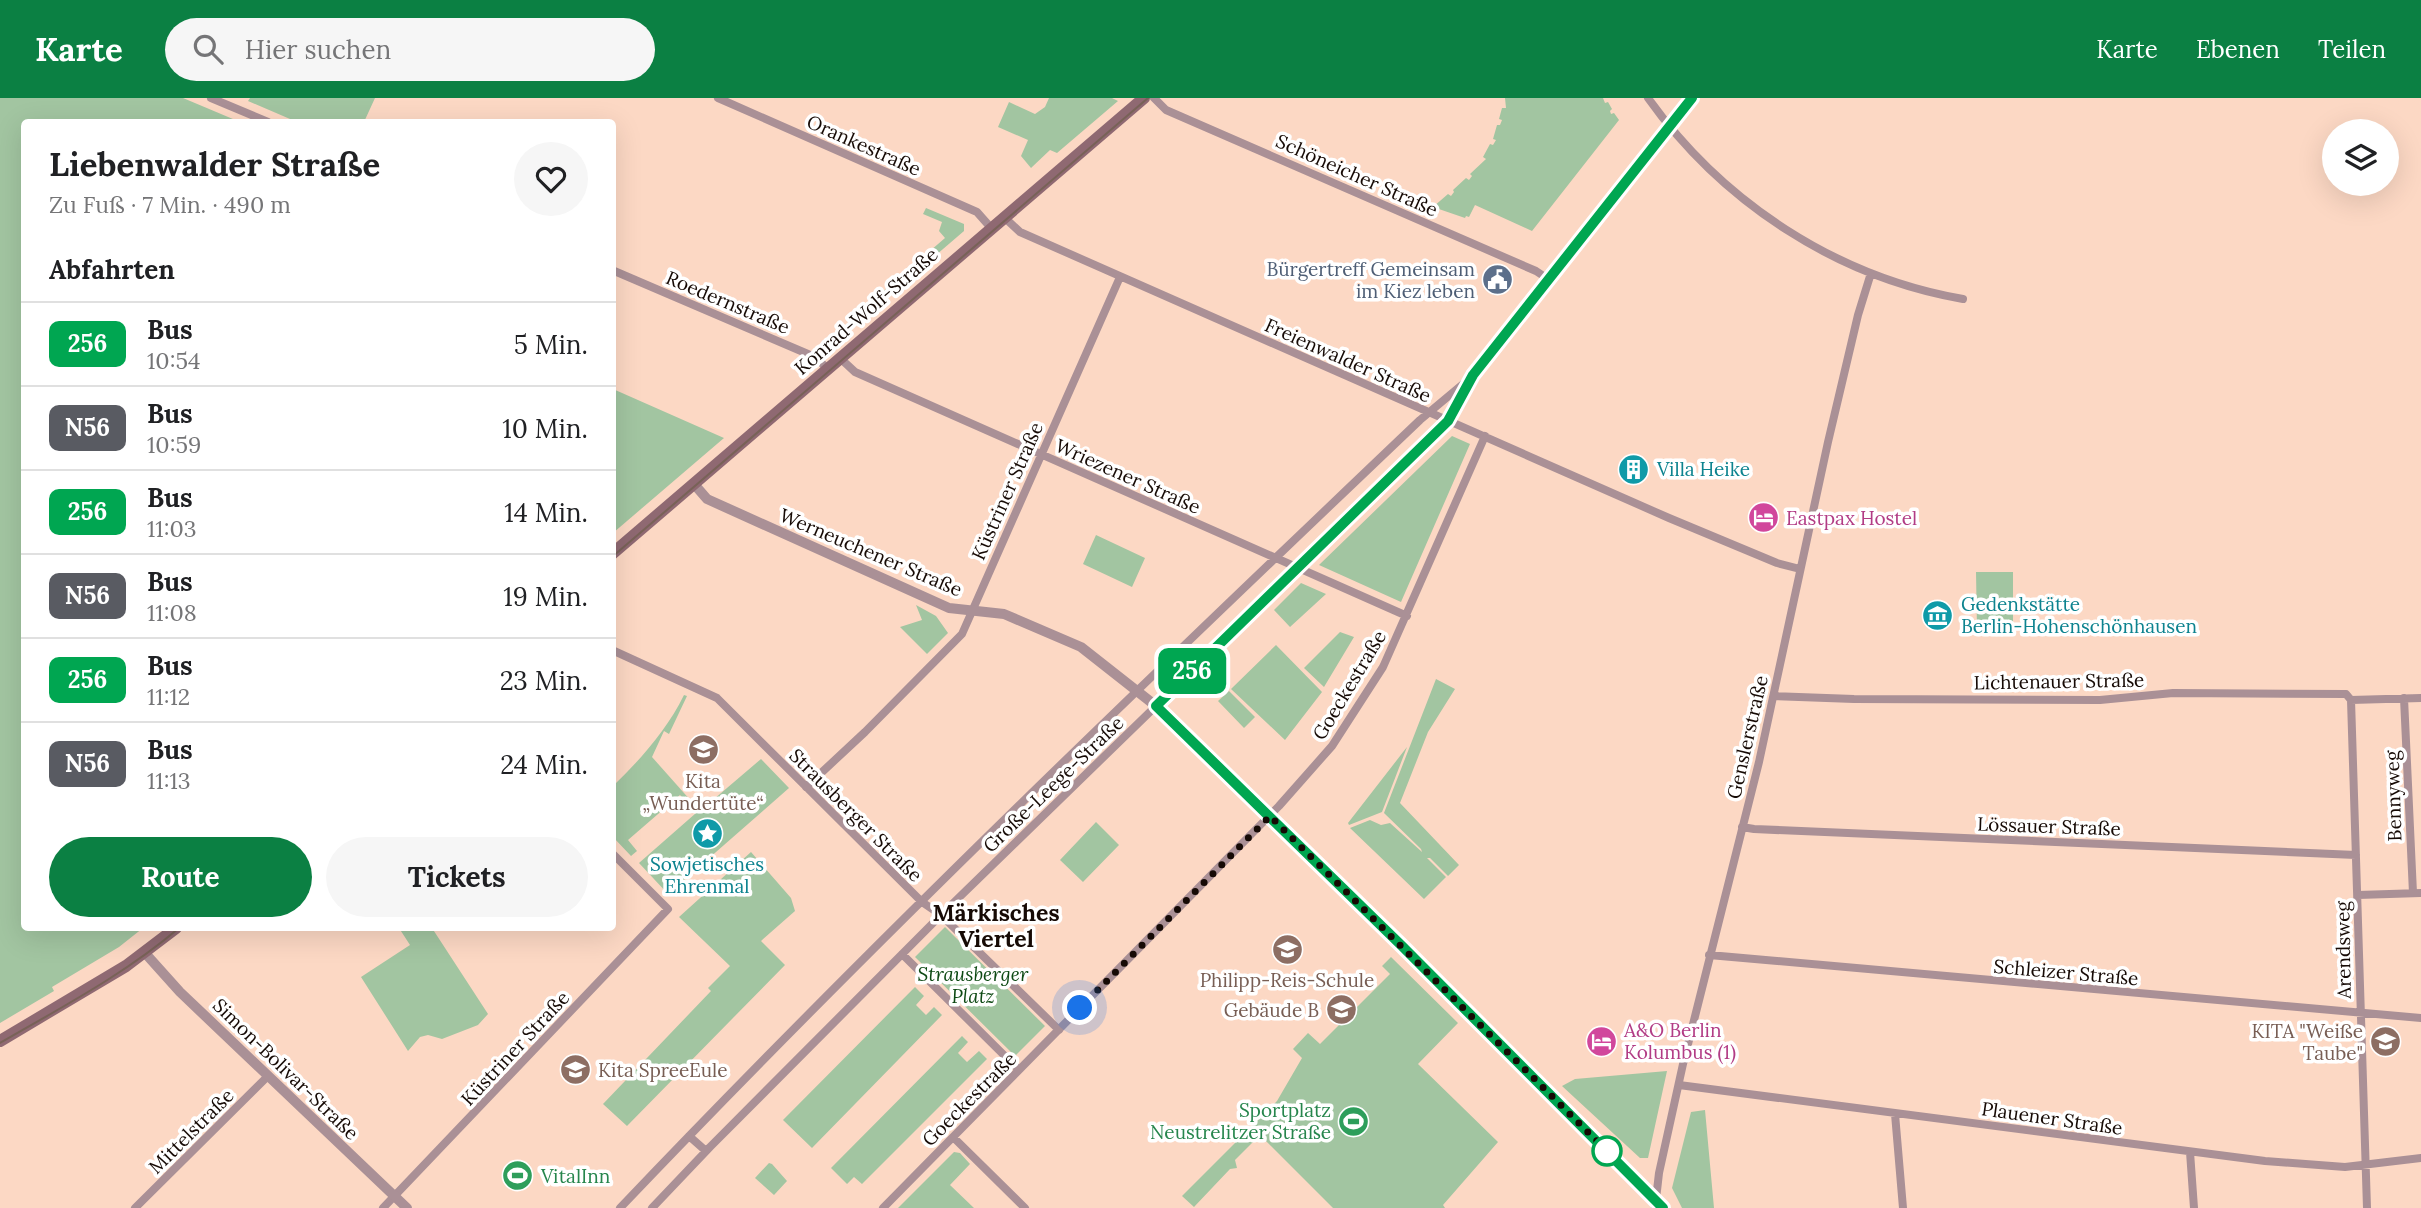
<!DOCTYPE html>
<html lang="de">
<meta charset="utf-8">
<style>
body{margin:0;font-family:Lora,serif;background:#f6f6f6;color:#202124;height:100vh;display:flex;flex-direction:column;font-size:26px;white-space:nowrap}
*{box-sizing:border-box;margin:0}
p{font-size:23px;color:#757577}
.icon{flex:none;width:38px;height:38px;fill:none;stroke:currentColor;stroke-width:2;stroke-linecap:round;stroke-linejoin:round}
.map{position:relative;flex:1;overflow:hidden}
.side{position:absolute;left:21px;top:21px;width:595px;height:812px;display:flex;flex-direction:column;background:#fff;border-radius:7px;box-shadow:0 7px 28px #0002}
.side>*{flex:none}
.badge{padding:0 14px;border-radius:10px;font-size:24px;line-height:46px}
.buttons{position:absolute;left:2322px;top:21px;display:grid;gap:14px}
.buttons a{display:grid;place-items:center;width:77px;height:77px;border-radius:50%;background:#fff;box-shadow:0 7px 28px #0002;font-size:35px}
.you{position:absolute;width:35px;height:35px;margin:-18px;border:5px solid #fff;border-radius:50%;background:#1a73e8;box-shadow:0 0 0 10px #1a73e833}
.map>.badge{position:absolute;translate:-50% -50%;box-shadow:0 0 0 4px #fff}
h2{padding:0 28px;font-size:26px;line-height:63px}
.round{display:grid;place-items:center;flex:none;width:74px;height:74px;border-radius:37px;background:#f6f6f6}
.overview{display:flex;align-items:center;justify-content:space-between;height:119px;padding:0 28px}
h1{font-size:33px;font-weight:700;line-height:52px}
.cta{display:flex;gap:14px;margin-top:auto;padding:14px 28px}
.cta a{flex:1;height:80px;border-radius:42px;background:#0b8043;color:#fff;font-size:28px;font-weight:700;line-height:80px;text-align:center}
.cta a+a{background:#f6f6f6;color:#202124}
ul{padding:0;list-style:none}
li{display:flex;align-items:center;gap:21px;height:84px;padding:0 28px;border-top:2px solid #e0e0e0}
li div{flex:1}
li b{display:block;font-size:26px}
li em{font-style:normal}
li .badge{min-width:77px;font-weight:700;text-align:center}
header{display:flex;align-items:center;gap:42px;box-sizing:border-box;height:98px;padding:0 35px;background:#0b8043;color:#fff}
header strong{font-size:33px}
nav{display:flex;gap:38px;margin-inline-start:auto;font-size:24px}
.search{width:490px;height:63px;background:#f6f6f6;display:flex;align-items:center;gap:18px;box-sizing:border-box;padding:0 24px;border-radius:38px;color:#757577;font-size:26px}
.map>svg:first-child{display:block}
.green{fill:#a2c5a1}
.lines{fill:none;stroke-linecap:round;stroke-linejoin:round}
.minor{stroke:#aa9096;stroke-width:8}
.tertiary{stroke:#aa9096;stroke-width:10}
.secondary{stroke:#8f6972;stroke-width:12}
.tram{stroke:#786257;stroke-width:2}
.line-casing{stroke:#fff;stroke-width:16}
.line{stroke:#00a651;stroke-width:10}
.walk{stroke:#160a05;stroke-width:7;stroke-dasharray:0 12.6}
.stop-dot{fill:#fff;stroke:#00a651;stroke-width:3.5}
.labels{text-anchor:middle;stroke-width:7;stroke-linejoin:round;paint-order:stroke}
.street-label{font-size:19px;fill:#160a05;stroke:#fff}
.service-label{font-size:19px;fill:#4e5e75;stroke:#fff;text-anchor:end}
.culture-label{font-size:19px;fill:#0d838f;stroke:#fff;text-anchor:start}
.hotel-label{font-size:19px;fill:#b23c85;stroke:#fff;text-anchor:start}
.education-label{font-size:19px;fill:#785e54;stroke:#fff}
.park-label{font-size:19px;font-style:italic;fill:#0d4913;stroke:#fff}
.leisure-label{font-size:19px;fill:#27864d;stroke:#fff;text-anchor:end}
.quarter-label{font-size:23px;font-weight:bold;fill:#160a05;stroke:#fff}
</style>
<header>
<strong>Karte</strong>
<div class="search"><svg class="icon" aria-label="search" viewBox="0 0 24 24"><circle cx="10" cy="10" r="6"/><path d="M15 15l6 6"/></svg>Hier suchen</div>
<nav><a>Karte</a><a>Ebenen</a><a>Teilen</a></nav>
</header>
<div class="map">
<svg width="2421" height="1110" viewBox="0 0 2421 1110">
<rect width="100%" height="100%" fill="#fcd8c4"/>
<!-- green -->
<path class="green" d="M0,0H183L240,24H24V830H143L119,849L52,889L54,893L0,925Z
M250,0H375L364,24H297L248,3Z
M1049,0H1112L1118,3L1057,55L1050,52L1031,70L1021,58L1028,42L998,29L1009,4L1035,16L1045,9Z
M1505,0H1603L1605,5L1608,4L1612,11L1610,13L1611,16L1614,15L1619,22L1532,133L1475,107L1469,119L1466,118L1465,120L1433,109L1448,96L1451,98L1454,94L1453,92L1466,80L1469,82L1472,78L1470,76L1486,61L1483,59L1490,46L1493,47L1496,42L1493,41L1497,27H1500L1502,22L1499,21L1502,10H1506Z
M926,110L964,126V133L879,206L872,203L945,140L939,133L942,124L923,116Z
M613,291L724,340L613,435Z
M1452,338L1470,346L1401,504L1319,467Z
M1096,437L1145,460L1132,489L1083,466Z
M1976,474H2013V532H1977Z
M1301,485L1326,496L1290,529L1274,512Z
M916,507L936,518L948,535L927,556L900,529L922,522Z
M1340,534L1354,539L1324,589L1304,570Z
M1276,547L1322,594L1285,642L1231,591Z
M1436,581L1455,591L1428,634L1400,705L1459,767L1448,778L1430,760H1427L1446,779L1424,801L1350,730L1370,722L1381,727L1390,725L1422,754L1421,751L1384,715Z
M1229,593L1255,619L1244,630L1218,603Z
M684,597L687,598L669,636L664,633L652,659L700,713L761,661L789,690L668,796L639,765L696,715L680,697L628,742L637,753L631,758L613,739V688C640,662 667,632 684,597Z
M1407,649L1382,714L1349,727L1348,725Z
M1096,724L1119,747L1083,784L1060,762Z
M751,754L791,800L795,813L761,843L785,867L627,1028L603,1006L711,893L708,890L730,868L679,819Z
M945,829L1045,928L1015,958L915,859Z
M399,830H432L488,916L478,927L442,941L428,937L420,939L408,953L361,879L410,847Z
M1391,859L1458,925L1418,966L1498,1044L1443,1107L1445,1110H1333L1260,1037L1235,1062L1237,1070L1230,1071L1194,1109L1182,1098L1277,1003L1302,960L1293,951L1308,935L1320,946L1390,876L1382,868Z
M915,889L924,898L916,907L926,917L934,909L942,917L812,1050L783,1022Z
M962,938L968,944L958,955L967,964L979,953L987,961L862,1086L854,1079L847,1086L831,1070Z
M1667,973L1648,1060H1640L1562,988L1575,981Z
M1705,1012L1714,1110H1682L1672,1090L1691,1014Z
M954,1054L960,1055L970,1066L950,1087L974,1110H898Z
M769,1065L772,1066L787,1083L774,1097L755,1080Z"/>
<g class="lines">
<!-- minor -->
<path class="minor" d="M211,0L268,24
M718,0L977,114L992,131
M1154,0L1166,12L1536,173L1548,181
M1648,0C1722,104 1836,179 1963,201
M1005,120L1020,134L1669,420L1777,465L1800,471
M612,172L815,259L828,271
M841,261L855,274L1407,518
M612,552L717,600L922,804L941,817L1059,932
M1774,598L1854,601L2100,602L2173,595L2346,596L2351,602L2367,1110
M2404,600L2413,795
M2351,602L2421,600
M806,689L865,634L962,536L1120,179
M1742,729L1754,731L2356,757
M2358,797L2421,795
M902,856L1019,972
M1709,857L2421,920
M1679,987L2265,1063L2345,1069L2421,1060
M1895,1016L1903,1110
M689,1038L706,1053
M953,1039L1025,1110
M2190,1054L2194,1110
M135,1110L268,978
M383,1110L668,811L612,755
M620,1110C878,839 1149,580 1420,322L1469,281
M652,1110L710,1049L941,817L1441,331L1455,312L1473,277L1692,0
M883,1110L1279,708L1332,648L1383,569L1485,338
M1655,1110L1659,1075L1683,966L1759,664L1828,344L1858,217L1871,175"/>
<!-- tertiary -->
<path class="tertiary" d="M694,386L707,401L949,510L1004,516L1081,549L1156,608L1263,711L1663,1110
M145,855L180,894L407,1110"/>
<!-- secondary -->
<path class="secondary" d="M612,456L1144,0
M0,943L126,868L176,830"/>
<!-- tram -->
<path class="tram" d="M612,459L1148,0
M0,945C62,909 125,876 179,830"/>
</g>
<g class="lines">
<defs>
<path id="line" d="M1663,1110L1402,848L1156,608L1448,323L1473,277L1692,0"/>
</defs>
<!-- line casing -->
<use href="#line" class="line-casing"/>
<!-- line -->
<use href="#line" class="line"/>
<!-- walk -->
<path class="walk" d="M1080,910L1270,718L1607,1053"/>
</g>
<!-- icons -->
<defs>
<symbol id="civic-disc" viewBox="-11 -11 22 22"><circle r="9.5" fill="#5c6f8a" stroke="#fff"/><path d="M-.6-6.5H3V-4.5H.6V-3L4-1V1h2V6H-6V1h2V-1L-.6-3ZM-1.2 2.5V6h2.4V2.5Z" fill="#fff"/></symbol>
<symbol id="building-disc" viewBox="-11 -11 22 22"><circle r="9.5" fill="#0f9aa8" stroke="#fff"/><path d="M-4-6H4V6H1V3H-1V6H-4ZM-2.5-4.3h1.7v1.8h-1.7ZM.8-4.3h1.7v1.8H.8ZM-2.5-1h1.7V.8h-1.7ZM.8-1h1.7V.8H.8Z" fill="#fff"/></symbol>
<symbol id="hotel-disc" viewBox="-11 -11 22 22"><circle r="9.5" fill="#d1479c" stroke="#fff"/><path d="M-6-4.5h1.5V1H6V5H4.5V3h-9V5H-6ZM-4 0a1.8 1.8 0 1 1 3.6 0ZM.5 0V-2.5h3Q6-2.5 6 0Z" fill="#fff"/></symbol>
<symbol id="museum-disc" viewBox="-11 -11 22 22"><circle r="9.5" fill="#0f9aa8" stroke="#fff"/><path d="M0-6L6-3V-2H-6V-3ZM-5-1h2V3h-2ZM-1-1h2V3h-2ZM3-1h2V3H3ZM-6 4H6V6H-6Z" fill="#fff"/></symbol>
<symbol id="school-disc" viewBox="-11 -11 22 22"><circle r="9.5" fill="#8d6e63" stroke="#fff"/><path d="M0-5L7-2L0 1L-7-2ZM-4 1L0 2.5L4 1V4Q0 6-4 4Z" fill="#fff"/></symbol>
<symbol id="sight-disc" viewBox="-11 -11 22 22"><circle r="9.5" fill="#0f9aa8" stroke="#fff"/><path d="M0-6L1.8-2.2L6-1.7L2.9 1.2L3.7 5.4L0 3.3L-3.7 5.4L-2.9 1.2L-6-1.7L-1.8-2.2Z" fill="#fff"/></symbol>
<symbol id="stadium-disc" viewBox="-11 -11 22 22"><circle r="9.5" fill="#2e9e5b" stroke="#fff"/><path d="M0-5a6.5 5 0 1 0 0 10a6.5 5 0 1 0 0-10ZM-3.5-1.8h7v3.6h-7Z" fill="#fff"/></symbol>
</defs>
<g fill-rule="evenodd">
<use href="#civic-disc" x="1480" y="164" width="35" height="35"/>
<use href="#building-disc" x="1616" y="354" width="35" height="35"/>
<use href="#hotel-disc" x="1746" y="402" width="35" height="35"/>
<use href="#museum-disc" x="1920" y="500" width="35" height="35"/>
<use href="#school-disc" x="686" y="634" width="35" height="35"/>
<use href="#sight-disc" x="690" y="718" width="35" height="35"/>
<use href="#school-disc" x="1270" y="834" width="35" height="35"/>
<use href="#school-disc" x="1324" y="894" width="35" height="35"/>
<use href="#hotel-disc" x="1584" y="926" width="35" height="35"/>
<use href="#school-disc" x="2368" y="926" width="35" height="35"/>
<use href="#school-disc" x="558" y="954" width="35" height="35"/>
<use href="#stadium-disc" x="1336" y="1006" width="35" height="35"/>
<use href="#stadium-disc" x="500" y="1060" width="35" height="35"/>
</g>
<!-- markers -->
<circle class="stop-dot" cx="1607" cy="1053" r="14"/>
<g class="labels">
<!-- street labels -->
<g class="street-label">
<text transform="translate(864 47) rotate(24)" y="7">Orankestraße</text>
<text transform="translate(1357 77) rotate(24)" y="7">Schöneicher Straße</text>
<text transform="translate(728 204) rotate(23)" y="7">Roedernstraße</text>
<text transform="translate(866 213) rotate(-41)" y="7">Konrad-Wolf-Straße</text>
<text transform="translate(1348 262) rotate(24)" y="7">Freienwalder Straße</text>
<text transform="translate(1128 378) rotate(24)" y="7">Wriezener Straße</text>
<text transform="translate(1007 393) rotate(-66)" y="7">Küstriner Straße</text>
<text transform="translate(871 454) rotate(23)" y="7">Werneuchener Straße</text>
<text transform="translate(2059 583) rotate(-1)" y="7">Lichtenauer Straße</text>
<text transform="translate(1349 587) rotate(-59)" y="7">Goeckestraße</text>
<text transform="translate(1747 639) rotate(-77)" y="7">Genslerstraße</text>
<text transform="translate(1053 686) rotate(-44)" y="7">Große-Leege-Straße</text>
<text transform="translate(2393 698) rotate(-92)" y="7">Bennyweg</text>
<text transform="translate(856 717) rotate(45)" y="7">Strausberger Straße</text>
<text transform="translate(2049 728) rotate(2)" y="7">Lössauer Straße</text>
<text transform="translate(2343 852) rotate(-91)" y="7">Arendsweg</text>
<text transform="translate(2066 874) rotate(5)" y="7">Schleizer Straße</text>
<text transform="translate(515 950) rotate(-47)" y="7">Küstriner Straße</text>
<text transform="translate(286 971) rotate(44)" y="7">Simon-Bolivar-Straße</text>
<text transform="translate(969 1001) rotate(-45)" y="7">Goeckestraße</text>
<text transform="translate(2052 1020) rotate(8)" y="7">Plauener Straße</text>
<text transform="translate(191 1033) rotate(-45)" y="7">Mittelstraße</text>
</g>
<!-- service labels -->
<g class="service-label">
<text x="1475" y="178">Bürgertreff Gemeinsam<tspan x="1475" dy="22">im Kiez leben</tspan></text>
</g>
<!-- culture labels -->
<g class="culture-label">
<text x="1657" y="378">Villa Heike</text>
<text x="1961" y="513">Gedenkstätte<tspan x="1961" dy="22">Berlin-Hohenschönhausen</tspan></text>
<text x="707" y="773" text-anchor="middle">Sowjetisches<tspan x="707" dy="22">Ehrenmal</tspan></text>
</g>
<!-- hotel labels -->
<g class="hotel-label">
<text x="1786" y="427">Eastpax Hostel</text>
<text x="1624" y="939">A&amp;O Berlin<tspan x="1624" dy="22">Kolumbus (1)</tspan></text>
</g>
<!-- education labels -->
<g class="education-label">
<text x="703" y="690">Kita<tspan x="703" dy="22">„Wundertüte“</tspan></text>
<text x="1287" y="889">Philipp-Reis-Schule</text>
<text x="1319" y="919" text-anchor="end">Gebäude B</text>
<text x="2363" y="940" text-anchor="end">KITA "Weiße<tspan x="2363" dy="22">Taube"</tspan></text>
<text x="598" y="979" text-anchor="start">Kita SpreeEule</text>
</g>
<!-- park labels -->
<g class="park-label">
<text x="973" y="883">Strausberger<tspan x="973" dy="22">Platz</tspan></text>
</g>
<!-- leisure labels -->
<g class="leisure-label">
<text x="1331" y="1019">Sportplatz<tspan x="1331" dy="22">Neustrelitzer Straße</tspan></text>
<text x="541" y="1085" text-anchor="start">VitalInn</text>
</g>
<!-- quarter labels -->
<g class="quarter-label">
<text x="996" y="823">Märkisches<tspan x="996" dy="26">Viertel</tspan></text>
</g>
</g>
</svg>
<div class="buttons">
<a><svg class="icon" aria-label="layers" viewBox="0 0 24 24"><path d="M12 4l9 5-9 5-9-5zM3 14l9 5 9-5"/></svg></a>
</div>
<div class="you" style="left:1080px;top:910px"></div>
<b class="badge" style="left:1192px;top:573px;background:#00a651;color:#fff">256</b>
<section class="side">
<div class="overview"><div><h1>Liebenwalder Straße</h1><p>Zu Fuß · 7 Min. · 490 m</p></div><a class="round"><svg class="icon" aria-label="heart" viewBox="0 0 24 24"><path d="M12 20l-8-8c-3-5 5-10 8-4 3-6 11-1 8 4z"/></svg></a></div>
<h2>Abfahrten</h2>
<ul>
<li><span class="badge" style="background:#00a651;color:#fff">256</span><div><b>Bus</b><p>10:54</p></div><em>5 Min.</em></li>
<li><span class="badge" style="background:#595b62;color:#fff">N56</span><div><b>Bus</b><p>10:59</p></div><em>10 Min.</em></li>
<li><span class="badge" style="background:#00a651;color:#fff">256</span><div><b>Bus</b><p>11:03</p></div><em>14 Min.</em></li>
<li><span class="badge" style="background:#595b62;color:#fff">N56</span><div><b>Bus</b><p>11:08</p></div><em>19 Min.</em></li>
<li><span class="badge" style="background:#00a651;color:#fff">256</span><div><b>Bus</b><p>11:12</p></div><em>23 Min.</em></li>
<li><span class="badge" style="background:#595b62;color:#fff">N56</span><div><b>Bus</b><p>11:13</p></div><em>24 Min.</em></li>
</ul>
<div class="cta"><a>Route</a><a>Tickets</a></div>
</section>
</div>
